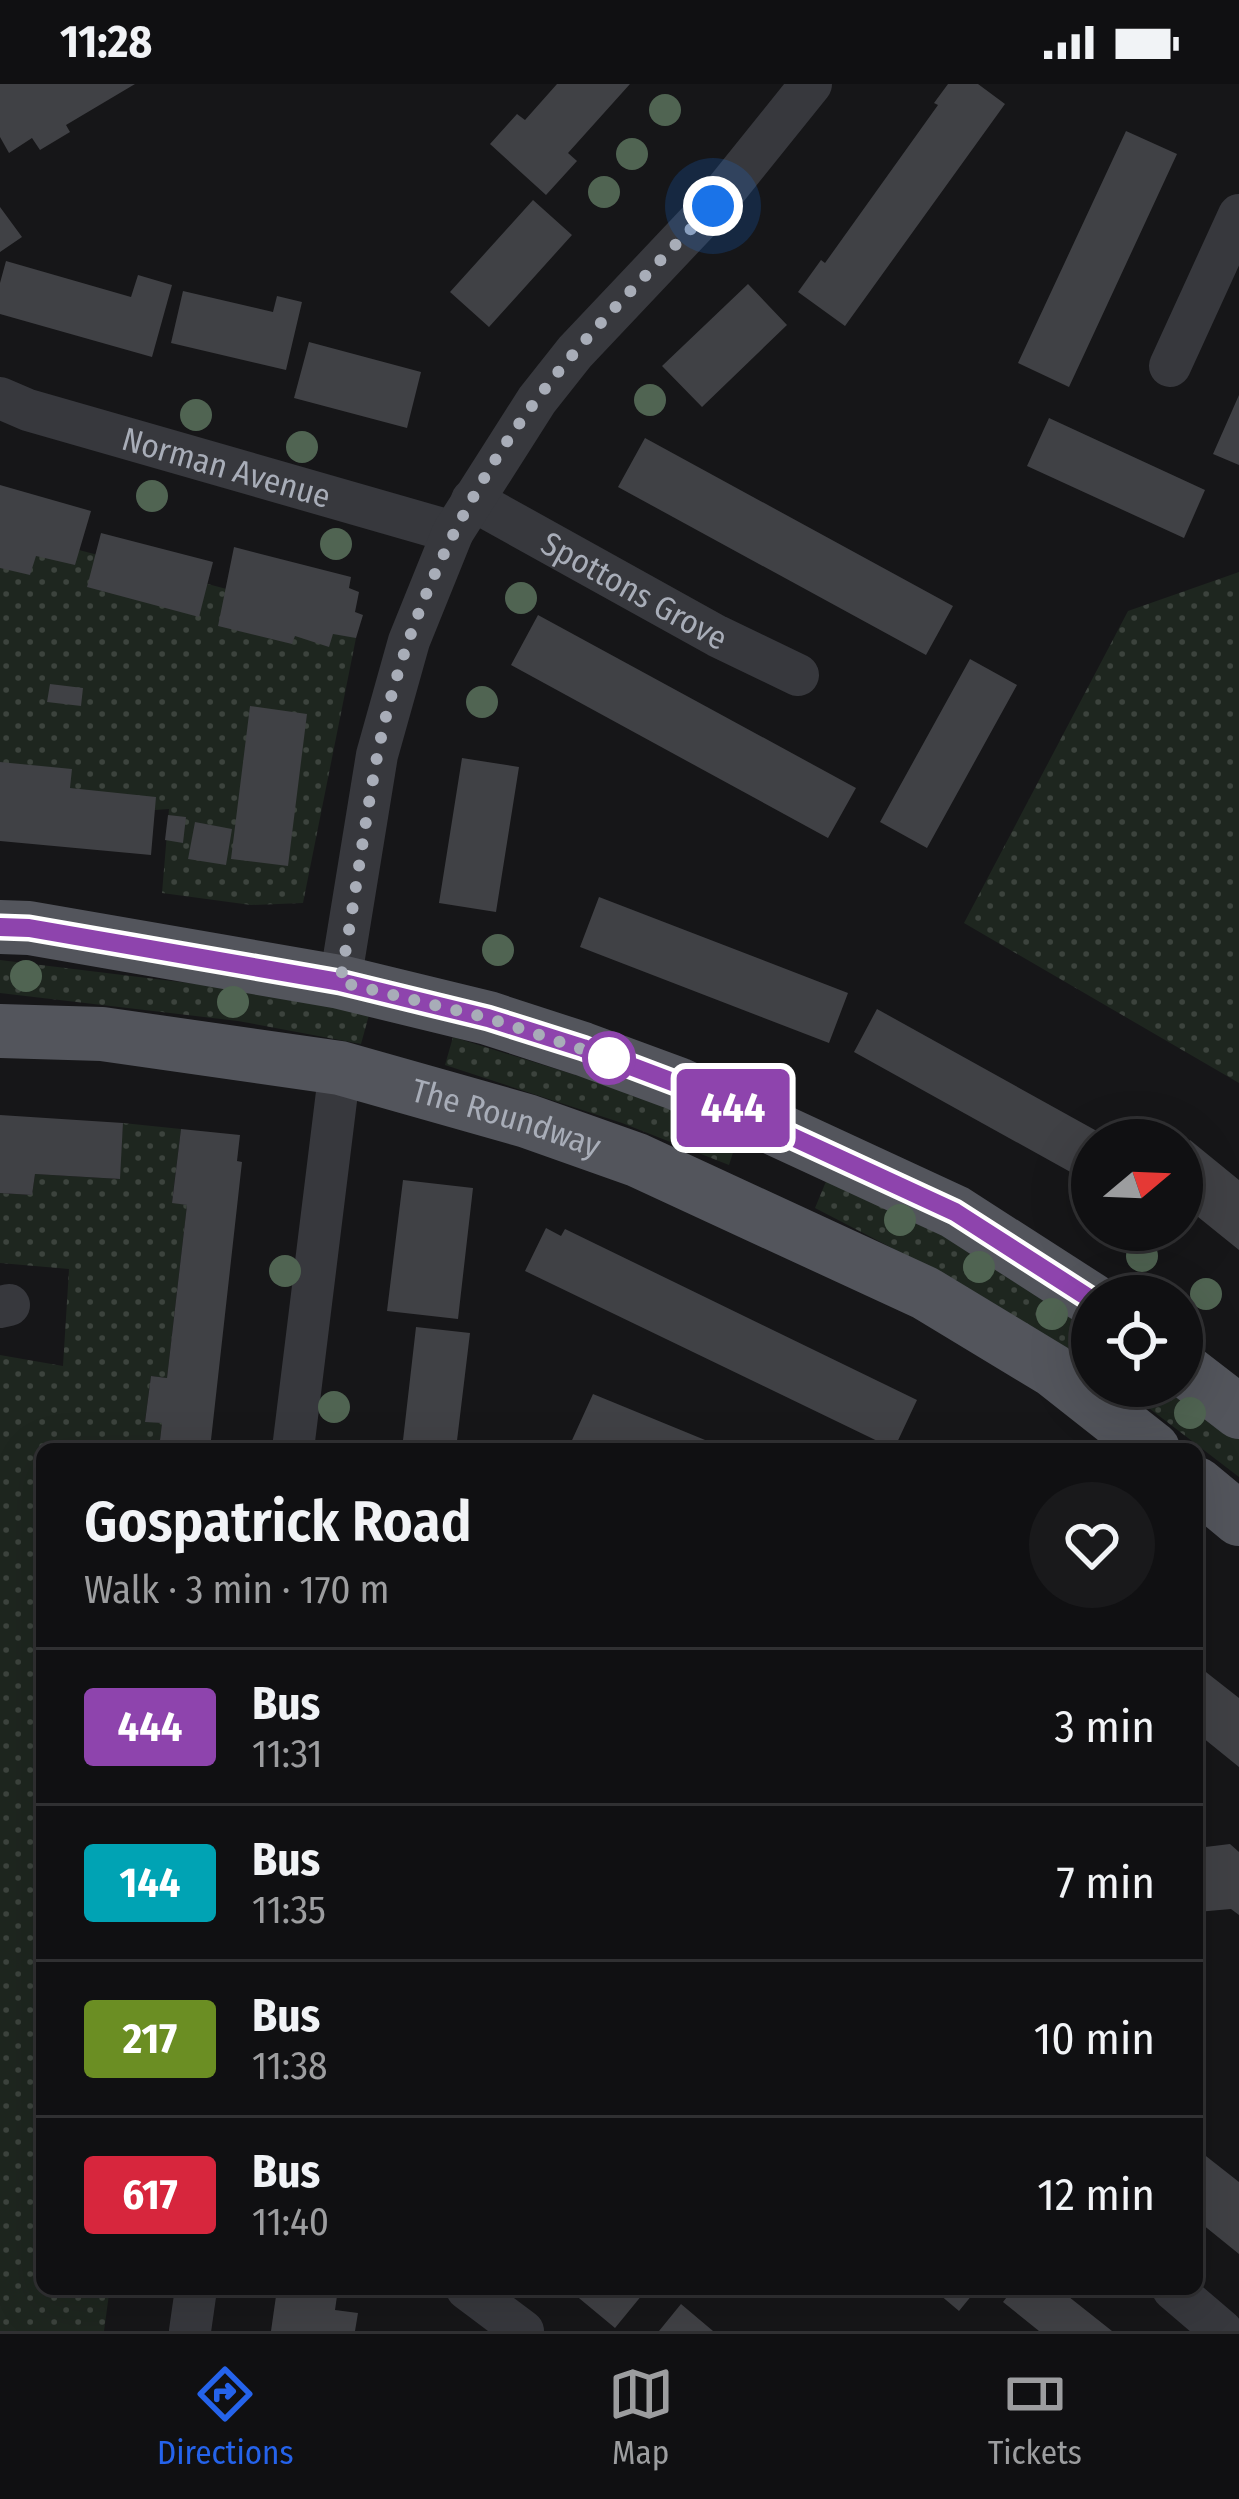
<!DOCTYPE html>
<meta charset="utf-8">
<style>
body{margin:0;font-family:"Fira Sans Condensed",sans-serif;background:#19191b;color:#f1f3f6;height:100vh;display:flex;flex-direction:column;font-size:45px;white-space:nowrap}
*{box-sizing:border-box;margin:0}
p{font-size:39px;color:#9c9d9f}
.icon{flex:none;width:66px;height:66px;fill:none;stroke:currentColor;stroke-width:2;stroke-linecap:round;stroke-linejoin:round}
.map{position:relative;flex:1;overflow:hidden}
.details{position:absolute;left:36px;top:1359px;width:1167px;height:852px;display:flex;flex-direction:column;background:#101012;border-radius:18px;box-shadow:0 12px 48px #0002,0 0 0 3px #303032}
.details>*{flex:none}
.badge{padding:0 24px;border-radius:9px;font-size:42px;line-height:78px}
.needle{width:78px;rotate:71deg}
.controls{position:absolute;left:1071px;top:1035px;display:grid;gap:24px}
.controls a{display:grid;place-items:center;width:132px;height:132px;border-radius:50%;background:#101012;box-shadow:0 12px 48px #0002,0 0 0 3px #303032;font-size:60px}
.you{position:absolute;width:60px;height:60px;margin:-30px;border:9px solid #fff;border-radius:50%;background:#1a73e8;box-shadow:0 0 0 18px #1a73e833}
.map>.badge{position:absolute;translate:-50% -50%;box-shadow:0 0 0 6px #fff}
.round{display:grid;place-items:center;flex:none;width:126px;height:126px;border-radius:63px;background:#19191b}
.summary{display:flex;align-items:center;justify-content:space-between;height:204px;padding:0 48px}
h1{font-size:57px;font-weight:600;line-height:90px}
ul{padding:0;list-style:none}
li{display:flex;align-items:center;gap:36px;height:156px;padding:0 48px;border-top:3px solid #303032}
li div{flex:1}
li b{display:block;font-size:45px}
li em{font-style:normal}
li .badge{min-width:132px;font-weight:700;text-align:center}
.status{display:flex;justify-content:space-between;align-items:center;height:84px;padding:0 60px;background:#101012;direction:ltr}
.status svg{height:33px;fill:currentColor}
.menu{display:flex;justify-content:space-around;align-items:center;height:168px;border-top:3px solid #303032;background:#101012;font-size:33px;color:#9c9d9f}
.menu a{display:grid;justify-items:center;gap:6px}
.menu .active{color:#2563eb}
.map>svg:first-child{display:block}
.grass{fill:url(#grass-dots)}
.building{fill:#404145}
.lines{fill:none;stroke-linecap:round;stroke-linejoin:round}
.minor{stroke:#37383d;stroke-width:42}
.major{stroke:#53555c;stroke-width:54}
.tree{fill:#506452}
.line-casing{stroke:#fff;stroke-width:27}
.line{stroke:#8e44ad;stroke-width:18}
.walk{stroke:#a8adb8;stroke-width:12;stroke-dasharray:0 21.6}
.stop-dot{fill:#fff;stroke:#8e44ad;stroke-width:6}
.labels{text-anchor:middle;stroke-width:9;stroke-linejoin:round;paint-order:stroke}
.street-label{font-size:33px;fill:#a8adb8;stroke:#111113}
</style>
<div class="status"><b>11:28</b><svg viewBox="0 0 49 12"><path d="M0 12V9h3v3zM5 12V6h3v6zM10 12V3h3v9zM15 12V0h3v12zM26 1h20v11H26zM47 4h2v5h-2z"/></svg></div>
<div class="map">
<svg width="1239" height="2247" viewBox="0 0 1239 2247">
<defs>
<pattern id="grass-dots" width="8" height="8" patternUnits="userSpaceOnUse" patternTransform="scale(3)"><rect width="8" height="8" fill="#1e261f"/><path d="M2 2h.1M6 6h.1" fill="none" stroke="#3c433d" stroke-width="1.8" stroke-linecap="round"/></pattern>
</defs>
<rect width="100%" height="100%" fill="#161618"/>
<!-- grass -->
<path class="grass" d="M0,433L79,466L238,508L356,554L303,819L251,821L162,809L169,725L155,726L0,697Z
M1239,488V999L964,839L1128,527Z
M0,876L271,909L369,931L361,960L238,937L0,909Z
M453,953L617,1004L738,1053L729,1081L622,1039L445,981Z
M123,1039L181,1045L172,1118L187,1121L167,1294L151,1292L145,1337L162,1339L159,1365H42V2205L109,2210L104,2247H0V1271L63,1282L69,1185L0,1179V1109L32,1111L35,1090L119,1095Z
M827,1095L951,1155L1092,1243V1284L946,1192L815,1124Z
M1120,1302H1175L1239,1351V1393Z"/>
<!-- building -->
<path class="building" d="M0,0H135L66,41L70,48L40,66L32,54L9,69L0,53Z
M557,0H630L568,69L577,77L546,111L490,60L517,30L525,36Z
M948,0H978L1005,20L845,242L798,208L821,176L825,179L938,21L934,19Z
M1126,47L1177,70L1069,303L1018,279Z
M533,116L572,151L489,243L450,208Z
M0,123L22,153L0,168Z
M6,177L131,213L138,191L172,201L152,273L0,230V199Z
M748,200L787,241L702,323L662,282Z
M183,207L273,228L277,212L302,218L286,286L171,259Z
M309,258L421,288L407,344L294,314Z
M1239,311V381L1213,370Z
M1049,334L1205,406L1184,454L1027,382Z
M645,354L953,522L926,571L618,403Z
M0,401L91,427L75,481L36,472L30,491L0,484Z
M101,449L213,478L199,533L87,503Z
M234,463L351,493L349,504L359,508L355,528L363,531L356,554L333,550L329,563L295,552L292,560L218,542Z
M538,531L856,704L828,754L511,581Z
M970,575L1017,601L927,764L880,738Z
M50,600L83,604L81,622L47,618Z
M250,622L307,630L288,782L231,775Z
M462,674L519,683L496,828L439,819Z
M0,678L72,685L70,704L156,713L151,771L0,757Z
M168,731L186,733L183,759L165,756Z
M195,738L232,745L226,781L188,775Z
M599,813L848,909L829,959L580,863Z
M877,925L1113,1056H1092V1100L854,968Z
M0,1031L123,1039L120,1095L35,1090L32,1111L0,1109Z
M181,1045L240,1051L237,1077L242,1078L210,1365H159L162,1339L145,1338L151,1292L167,1294L187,1121L172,1119Z
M1190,1056L1239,1096V1166L1182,1120V1065Z
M403,1096L473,1104L458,1235L387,1227Z
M546,1144L561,1152L565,1145L917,1316L894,1365L525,1187Z
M416,1243L470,1249L456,1365H402Z
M593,1310L727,1365H568Z
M1197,1581L1239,1614V1683L1197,1649Z
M1230,1760L1239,1768V1831L1231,1825L1197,1828V1764Z
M1197,2065L1239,2098V2170L1197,2136Z
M277,2205H338L335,2226L358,2229L355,2247H271Z
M568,2205H647L615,2244Z
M933,2205H977L959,2227Z
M1013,2205H1059L1112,2247H1039L1003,2218Z
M681,2220L713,2247H659Z"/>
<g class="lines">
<!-- minor -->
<g class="minor">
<path d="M1170,282L1239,131"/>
<path id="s1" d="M0,314L28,326L453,448"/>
<path id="s2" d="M472,416L717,552L798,591"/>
<path d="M340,898L377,671L409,557L453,448L537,316L575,268L713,122L811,0"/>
<path d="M0,1223L9,1221"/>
<path d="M293,1365L340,984"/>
<path d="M467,2205L523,2247"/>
<path d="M1173,2205L1222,2247"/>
<path d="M190,2247L196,2205"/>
</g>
<!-- major -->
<g class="major">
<path d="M0,843L29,844L340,898L488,934L583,965L678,1000L955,1128L1092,1216"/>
<path id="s3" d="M0,947L102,950L340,984L527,1037L637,1076L925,1209L1054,1287L1153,1365"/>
<path d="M1182,1284L1239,1328"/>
<path d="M1197,1400L1239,1435"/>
</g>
</g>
<!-- trees -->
<g class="tree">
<circle cx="665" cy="26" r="16"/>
<circle cx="632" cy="70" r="16"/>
<circle cx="604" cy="108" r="16"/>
<circle cx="650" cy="316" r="16"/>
<circle cx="196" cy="331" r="16"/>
<circle cx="302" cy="363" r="16"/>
<circle cx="152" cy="412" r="16"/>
<circle cx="336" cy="460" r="16"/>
<circle cx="521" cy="514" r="16"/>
<circle cx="482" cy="618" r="16"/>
<circle cx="498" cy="866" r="16"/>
<circle cx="26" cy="892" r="16"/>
<circle cx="233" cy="918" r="16"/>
<circle cx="900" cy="1136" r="16"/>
<circle cx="1142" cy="1172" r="16"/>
<circle cx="979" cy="1183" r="16"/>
<circle cx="285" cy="1187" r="16"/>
<circle cx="1206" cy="1210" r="16"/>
<circle cx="1052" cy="1230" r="16"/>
<circle cx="334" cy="1323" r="16"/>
<circle cx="1190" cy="1329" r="16"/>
</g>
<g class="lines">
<defs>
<path id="line" d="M0,843L29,844L340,898L488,934L583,964L678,1000L955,1128L1092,1216"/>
</defs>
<!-- line casing -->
<use href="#line" class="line-casing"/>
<!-- line -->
<use href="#line" class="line"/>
<!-- walk -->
<path class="walk" d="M609,974L615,976L488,934L340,898C354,823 363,748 377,673C406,525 476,382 575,268C619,217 667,170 713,122"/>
</g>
<!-- markers -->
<circle class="stop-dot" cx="609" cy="974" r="24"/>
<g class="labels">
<!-- street labels -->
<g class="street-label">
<text dy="12" stroke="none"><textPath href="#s1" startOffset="237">Norman Avenue</textPath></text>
<text dy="12" stroke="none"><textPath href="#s2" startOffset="186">Spottons Grove</textPath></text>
<text dy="12" stroke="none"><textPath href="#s3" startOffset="516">The Roundway</textPath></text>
</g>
</g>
</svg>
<div class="controls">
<a><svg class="needle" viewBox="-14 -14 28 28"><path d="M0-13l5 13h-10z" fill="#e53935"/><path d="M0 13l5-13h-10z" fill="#9c9d9f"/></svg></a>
<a><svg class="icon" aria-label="locate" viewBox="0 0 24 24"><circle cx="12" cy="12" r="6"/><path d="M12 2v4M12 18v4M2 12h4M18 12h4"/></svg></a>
</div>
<div class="you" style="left:713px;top:122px"></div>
<b class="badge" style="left:733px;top:1024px;background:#8e44ad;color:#fff">444</b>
<section class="details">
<div class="summary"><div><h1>Gospatrick Road</h1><p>Walk · 3 min · 170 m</p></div><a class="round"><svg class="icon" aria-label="heart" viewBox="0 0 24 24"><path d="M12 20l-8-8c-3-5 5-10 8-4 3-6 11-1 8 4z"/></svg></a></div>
<ul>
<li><span class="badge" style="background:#8e44ad;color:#fff">444</span><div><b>Bus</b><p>11:31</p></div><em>3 min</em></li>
<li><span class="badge" style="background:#00a3b4;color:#fff">144</span><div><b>Bus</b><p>11:35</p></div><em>7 min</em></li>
<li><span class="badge" style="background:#6b8e23;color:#fff">217</span><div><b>Bus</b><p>11:38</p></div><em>10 min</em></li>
<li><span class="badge" style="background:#d7263d;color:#fff">617</span><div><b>Bus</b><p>11:40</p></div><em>12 min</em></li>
</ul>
</section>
</div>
<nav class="menu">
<a class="active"><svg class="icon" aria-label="directions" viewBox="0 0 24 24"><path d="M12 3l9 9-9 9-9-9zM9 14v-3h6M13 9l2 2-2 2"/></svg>Directions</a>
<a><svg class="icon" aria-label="map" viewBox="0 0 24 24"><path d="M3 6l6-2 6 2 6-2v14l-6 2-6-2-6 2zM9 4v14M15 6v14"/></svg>Map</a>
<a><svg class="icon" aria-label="tickets" viewBox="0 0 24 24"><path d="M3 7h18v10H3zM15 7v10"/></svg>Tickets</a>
</nav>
